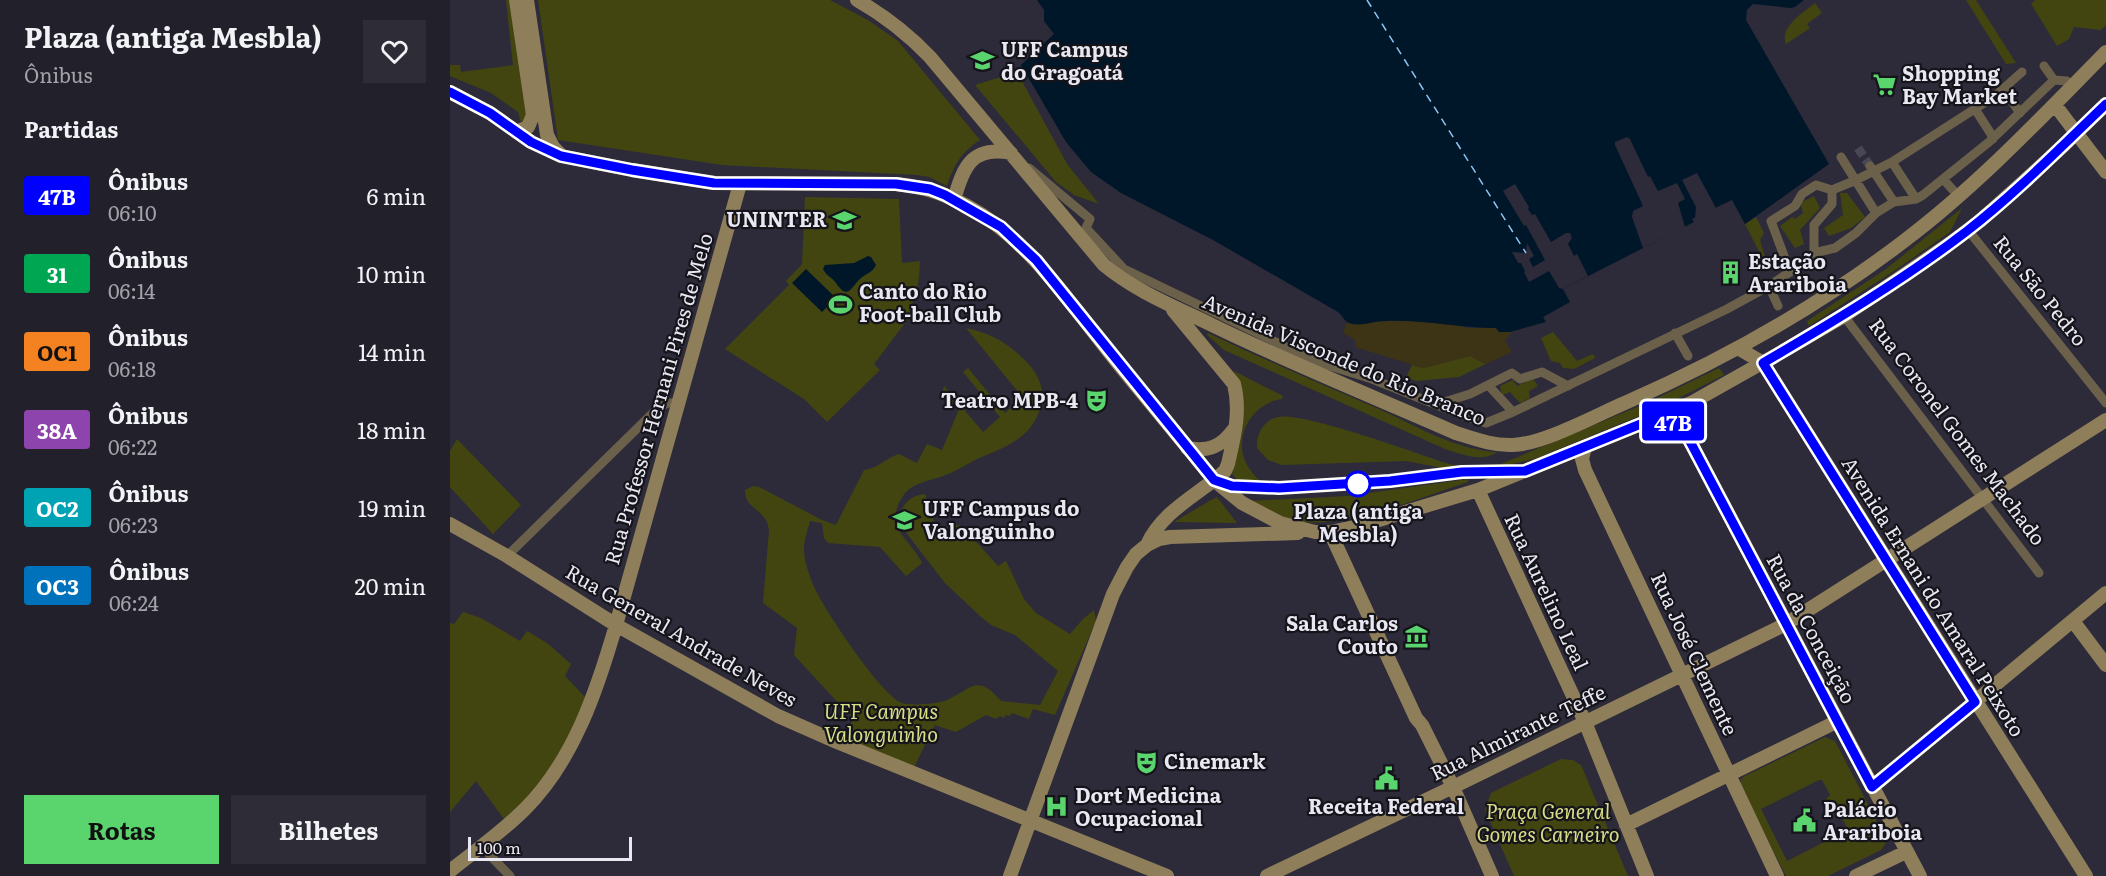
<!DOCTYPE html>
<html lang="pt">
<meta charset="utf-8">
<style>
body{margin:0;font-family:Literata,serif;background:#2e2d37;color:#f1f3f6;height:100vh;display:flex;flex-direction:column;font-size:22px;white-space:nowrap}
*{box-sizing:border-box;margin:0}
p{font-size:20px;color:#a2a3a9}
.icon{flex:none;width:33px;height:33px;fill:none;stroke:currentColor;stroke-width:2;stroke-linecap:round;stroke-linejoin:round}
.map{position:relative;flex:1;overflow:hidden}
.details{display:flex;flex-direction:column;background:#22202b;width:450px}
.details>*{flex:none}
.badge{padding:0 12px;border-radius:4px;font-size:21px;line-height:39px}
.scale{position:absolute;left:18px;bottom:15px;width:164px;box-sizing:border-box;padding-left:6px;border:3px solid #e9e8f2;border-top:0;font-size:16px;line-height:21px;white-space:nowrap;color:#e9e8f2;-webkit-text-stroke:4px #15141b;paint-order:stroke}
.map>.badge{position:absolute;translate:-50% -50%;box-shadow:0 0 0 3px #fff}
h2{padding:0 24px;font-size:22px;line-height:54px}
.round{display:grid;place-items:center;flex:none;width:63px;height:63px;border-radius:0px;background:#2e2d37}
.head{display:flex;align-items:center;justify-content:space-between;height:102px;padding:0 24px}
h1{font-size:28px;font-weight:700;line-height:45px}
.action{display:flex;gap:12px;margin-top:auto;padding:12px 24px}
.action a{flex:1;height:69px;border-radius:0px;background:#5ad56e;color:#111;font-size:24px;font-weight:700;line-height:69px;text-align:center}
.action a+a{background:#2e2d37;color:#f1f3f6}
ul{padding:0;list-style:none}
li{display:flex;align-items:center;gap:18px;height:78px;padding:0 24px}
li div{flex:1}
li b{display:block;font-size:22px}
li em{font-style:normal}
li .badge{min-width:66px;font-weight:700;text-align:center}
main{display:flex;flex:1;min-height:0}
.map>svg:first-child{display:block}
.green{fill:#434510;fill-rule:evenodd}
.sand{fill:#3c3414}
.water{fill:#001629}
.pier{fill:#2d2b39}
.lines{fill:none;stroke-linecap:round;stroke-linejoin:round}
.ferry{stroke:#8dc5f4;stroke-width:1.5;stroke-dasharray:8 6;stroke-linecap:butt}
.street-tunnel{stroke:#494755;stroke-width:9;stroke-dasharray:9 4.5;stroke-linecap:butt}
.street{stroke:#6b614b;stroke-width:9}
.secondary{stroke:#8e7e5a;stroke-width:14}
.line-casing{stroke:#fff;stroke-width:14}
.line{stroke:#00f;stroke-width:9}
.stop-dot{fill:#fff;stroke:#00f;stroke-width:3}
.labels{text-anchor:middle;stroke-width:4.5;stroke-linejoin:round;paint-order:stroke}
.poi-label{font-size:20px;font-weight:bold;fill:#e9e8f2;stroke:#15141b;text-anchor:start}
.street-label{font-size:20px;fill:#e9e8f2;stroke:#15141b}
.stop-label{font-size:20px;font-weight:bold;fill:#e9e8f2;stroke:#15141b}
.park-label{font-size:20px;font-style:italic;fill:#d8de87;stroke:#15141b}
</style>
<main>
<section class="details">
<div class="head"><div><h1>Plaza (antiga Mesbla)</h1><p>Ônibus</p></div><a class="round"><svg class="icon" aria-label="heart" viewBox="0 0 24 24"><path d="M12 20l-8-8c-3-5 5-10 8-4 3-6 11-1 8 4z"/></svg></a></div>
<h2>Partidas</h2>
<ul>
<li><span class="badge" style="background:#00f;color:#fff">47B</span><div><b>Ônibus</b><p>06:10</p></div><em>6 min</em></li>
<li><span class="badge" style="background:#00a651;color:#fff">31</span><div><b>Ônibus</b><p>06:14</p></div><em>10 min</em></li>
<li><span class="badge" style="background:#f58220;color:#111">OC1</span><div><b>Ônibus</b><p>06:18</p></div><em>14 min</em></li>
<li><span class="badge" style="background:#8e44ad;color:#fff">38A</span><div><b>Ônibus</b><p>06:22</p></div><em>18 min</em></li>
<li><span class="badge" style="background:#00a3b4;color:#fff">OC2</span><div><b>Ônibus</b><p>06:23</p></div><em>19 min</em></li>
<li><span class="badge" style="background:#0072bc;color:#fff">OC3</span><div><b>Ônibus</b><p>06:24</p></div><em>20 min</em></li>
</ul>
<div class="action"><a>Rotas</a><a>Bilhetes</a></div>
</section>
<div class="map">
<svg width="1656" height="876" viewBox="0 0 1656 876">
<rect width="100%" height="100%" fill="#2d2b39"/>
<!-- green -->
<path class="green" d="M56,0H62L80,118L71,123L68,112L41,93L0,76V65H10L11,72L63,65Z
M88,0H380L418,20L448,41L530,140C511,152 504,165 497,186L479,177L467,175L272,165L108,140Z
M1516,0H1526L1566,63L1556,64Z
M1585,0H1656V25L1651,30L1624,27L1619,39L1607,46L1581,4Z
M1365,3L1372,13L1357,24L1360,28L1336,44C1329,27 1354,12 1365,3Z
M567,72L617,164L649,204L624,195L606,182L525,85Z
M1390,193H1397L1415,217L1401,228L1379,236L1374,228L1393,215Z
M1364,196L1370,208L1350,230L1354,244L1345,248L1330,226L1342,217L1345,219L1353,213L1350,203Z
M355,197L449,199L452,263L470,261C469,280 468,294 459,310L461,315L424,364L430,370L377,422L354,399L275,349L339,285L336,281L352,264Z
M1512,208L1500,232L1441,273L1359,326L1357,321L1436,269Z
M1306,217L1314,233L1310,240L1319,271L1295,224Z
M516,328C534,332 547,337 561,348C579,362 597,380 591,405C583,439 554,447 525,460C514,466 504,472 493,476C479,481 461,483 453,496C432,528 460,538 472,563L456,576L430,547L378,543L374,538L372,523L360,521C358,530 353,542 354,552C355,565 361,580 366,591C377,613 431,695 452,703C461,706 489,704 497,700C523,687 528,674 551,701L590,705L608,671L565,635L541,625L530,616L495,583L454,530C446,511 455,496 475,494L487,531L502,524L512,526L548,566L556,561L574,599L586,613L620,634L633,619L644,610L646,621L605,715L583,709L579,719L562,713L560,716L556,715L554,718L550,716L546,719L536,715L506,732L485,725L464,767L393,740L403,719L344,655L347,628L313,603L319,530C319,529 317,521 316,520C309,508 295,507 295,490L303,486L309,487L372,520L386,525L414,470C431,467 434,459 449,454L467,463L477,444L492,450L510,407L491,396L494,386L533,432L550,417L513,372L518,368L555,413L573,398Z
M1103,332L1127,361L1143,354L1145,358L1124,369L1113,368L1110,363L1101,361L1091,338Z
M758,333C815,360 873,385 931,410C968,427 1006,450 1047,452C1032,463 1011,454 995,449L774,350L757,335Z
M1020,356L1036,364L1009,377L966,381L956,377L962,365L973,368Z
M1269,368L1274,375L1211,407L1087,458L1072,462L1051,466L1018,469H998L956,461L832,465L818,460L807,448C806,434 814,420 828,417C851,411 969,454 999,464L1010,466L1051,464L1199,402Z
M784,371L833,396L832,399C805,402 785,432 794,458C797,467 803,474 810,481H788L782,474L794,412L792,391Z
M1083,379L1088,386L1079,391L1080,398L1070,403L1060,392L1052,395L1050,386L1063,380L1067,386Z
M7,439L71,505L43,534L0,487V451Z
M1018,479V482C968,498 886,534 835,519C822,515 810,507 798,501L898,496Z
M767,497L787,523L724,522L761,500Z
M13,612L31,618L70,641L77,631L97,643L121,664L115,676L136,698L100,787L54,819L26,781L0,812V623L4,624Z
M1375,737L1385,741L1437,841L1431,850L1378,876H1336L1290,786L1291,779L1295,776ZM1369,780H1372L1380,795L1375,800L1383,815L1390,813L1397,828L1396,831L1337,861L1311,809Z
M1111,759L1123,760L1131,765L1178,876H1064L1035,810L1041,793Z"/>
<!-- sand -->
<path class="sand" d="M934,321L994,322L1018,328H1046L1049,332H1062L1055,341L1062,352L1036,364L1020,356L973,368L905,347V340L893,333L897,322L908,323Z"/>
<!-- water -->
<path class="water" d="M587,0H1354L1345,7L1341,8L1303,4L1297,10L1296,20L1379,164L1295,224L1282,200L1242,219L1244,222L1113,289L1120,302L1093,317L1096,322L1060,332H1049L1046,328C1009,328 972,319 935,321C924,321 908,328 897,322C894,320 891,314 888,312L763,240L671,193L641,172L616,142L571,65L604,34L594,21V10Z
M418,256L421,257L426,265C422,273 417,273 411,278C401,287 398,301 386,283C382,277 376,276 373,269L375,265L404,263Z
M356,269L386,298L372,312L342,283Z"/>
<!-- pier -->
<path class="pier" d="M1177,137L1180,139L1198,177L1200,176L1208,191L1227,183L1235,199L1228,203L1235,227L1193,248L1182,217L1183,211L1193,206L1165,145V142Z
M1247,173L1266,208L1245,218L1246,207L1232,180Z
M1065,184L1079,207L1078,209L1082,215L1085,214L1101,242L1116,233H1120L1122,238L1118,244L1124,256L1127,254L1138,276L1113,289L1109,288L1099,271L1079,282L1074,272L1075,271L1071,263H1068L1062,252L1076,253L1077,243L1084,256L1079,259L1083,267L1095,260L1076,225L1074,226L1053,191Z"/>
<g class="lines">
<!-- ferry -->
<path class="ferry" d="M917,0L1076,253"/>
<!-- street-tunnel -->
<path class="street-tunnel" d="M1408,148L1420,166"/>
<!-- street -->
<path class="street" d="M1594,66L1604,80
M1604,80L1617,81
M1554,90L1570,113
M1525,109L1541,134L1543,139
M1391,157L1426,213
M1442,162L1466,199
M1420,166L1444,202
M579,168L640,219L636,228L674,269L867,362L922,379L1017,417L1036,423L1063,412
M1493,179L1503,190
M1518,230L1656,403
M1364,253V225L1382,204V190L1404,181L1442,162L1545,96L1572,72
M1340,272L1321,221L1345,206L1352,194L1366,185L1382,190
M1319,286L1328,306
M1394,316L1589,573
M1225,333L1238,356
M1038,385L1063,412L1277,309L1319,286L1352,264L1364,253L1385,248L1406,233L1426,213L1444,202L1466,199L1473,195L1539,142L1604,80
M988,404L1020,394L1062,373L1070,379L1092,372L1118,386
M57,556L208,408L218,403H228
M31,846L60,876"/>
<!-- secondary -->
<path class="secondary" d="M66,0L83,115L78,127L66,132
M77,0L97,135L103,147L110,154
M407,0C435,16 458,34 480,57L654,265C685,291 725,307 762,325C842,364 924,397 1006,433C1025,439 1043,446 1063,445C1094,444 1146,415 1177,402C1275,359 1369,306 1454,241C1527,186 1592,117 1656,52
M0,92L40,113L81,142L111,156L182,170L264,183L446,184C550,193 607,287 666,361C698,401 732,440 764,480L792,503L830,523L865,532H880L909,526L1028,490L1203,419L1241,403L1349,342L1394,316L1499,244L1530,221L1614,145L1656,104
M1605,105L1656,172
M504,200C513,167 522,145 561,153
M1288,348L1313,363L1636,876
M1205,419H1218L1233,428L1470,876
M1135,447L1132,459L1135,470L1327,876
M737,448C758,452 771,447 784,429
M1028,490L1135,722L1197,876
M0,524L57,556L166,625L328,716L387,742L717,876
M880,532L966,718L972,725L1003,787L1042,876
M697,545C712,511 748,495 775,471L778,464C784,437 791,412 784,384L723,310
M1623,621L1656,665
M1422,787L1656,593
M1176,825L1388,721
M0,871C25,851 52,832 75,809C124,760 147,690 166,625L290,184
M560,876L663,594L677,567L686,554L697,545L709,539L720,537L848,533
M817,876L1003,787L1336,624L1656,420
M1406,876L1456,852"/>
</g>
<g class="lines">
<defs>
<path id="line" d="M0,92L40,113L81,142L111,156L182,170L264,183L446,184L480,189L495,195L551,227L586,260L764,480L782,486L829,488L940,481L1012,472L1075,471L1203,419C1228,418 1232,426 1243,447L1422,787L1525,702L1313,363C1383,322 1453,280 1517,231C1566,193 1611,147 1656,104"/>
</defs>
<!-- line casing -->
<use href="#line" class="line-casing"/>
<!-- line -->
<use href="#line" class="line"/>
</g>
<!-- icons -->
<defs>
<symbol id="university-bare" viewBox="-9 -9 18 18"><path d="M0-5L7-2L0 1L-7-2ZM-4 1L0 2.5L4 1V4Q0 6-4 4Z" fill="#5ad56e" stroke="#15141b" stroke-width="2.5" paint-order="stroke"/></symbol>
<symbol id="supermarket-bare" viewBox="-9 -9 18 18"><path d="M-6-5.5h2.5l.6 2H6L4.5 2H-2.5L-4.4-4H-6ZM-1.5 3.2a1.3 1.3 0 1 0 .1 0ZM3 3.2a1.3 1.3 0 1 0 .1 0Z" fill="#5ad56e" stroke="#15141b" stroke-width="2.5" paint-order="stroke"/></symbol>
<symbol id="building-bare" viewBox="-9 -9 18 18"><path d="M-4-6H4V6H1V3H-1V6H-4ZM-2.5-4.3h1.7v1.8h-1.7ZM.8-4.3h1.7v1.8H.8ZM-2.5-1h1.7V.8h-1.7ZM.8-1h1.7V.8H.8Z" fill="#5ad56e" stroke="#15141b" stroke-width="2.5" paint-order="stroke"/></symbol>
<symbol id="stadium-bare" viewBox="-9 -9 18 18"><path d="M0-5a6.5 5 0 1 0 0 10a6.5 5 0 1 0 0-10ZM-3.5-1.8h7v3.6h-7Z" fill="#5ad56e" stroke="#15141b" stroke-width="2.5" paint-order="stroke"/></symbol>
<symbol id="theatre-bare" viewBox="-9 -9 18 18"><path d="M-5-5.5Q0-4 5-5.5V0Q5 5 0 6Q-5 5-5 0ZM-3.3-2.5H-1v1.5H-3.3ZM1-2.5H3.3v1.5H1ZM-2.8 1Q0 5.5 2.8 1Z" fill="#5ad56e" stroke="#15141b" stroke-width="2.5" paint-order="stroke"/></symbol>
<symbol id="museum-bare" viewBox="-9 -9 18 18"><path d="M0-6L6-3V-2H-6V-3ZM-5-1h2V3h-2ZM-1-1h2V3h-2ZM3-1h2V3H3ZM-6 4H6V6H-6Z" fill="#5ad56e" stroke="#15141b" stroke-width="2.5" paint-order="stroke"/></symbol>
<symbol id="civic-bare" viewBox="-9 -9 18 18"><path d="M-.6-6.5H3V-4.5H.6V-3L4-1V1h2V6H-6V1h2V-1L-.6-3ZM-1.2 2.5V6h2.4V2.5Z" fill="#5ad56e" stroke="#15141b" stroke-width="2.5" paint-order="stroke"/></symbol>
<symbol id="hospital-bare" viewBox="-9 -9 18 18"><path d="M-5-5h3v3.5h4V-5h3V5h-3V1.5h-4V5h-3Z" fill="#5ad56e" stroke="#15141b" stroke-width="2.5" paint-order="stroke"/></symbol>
</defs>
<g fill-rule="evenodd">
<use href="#university-bare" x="516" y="44" width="33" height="33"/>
<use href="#supermarket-bare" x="1418" y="68" width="33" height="33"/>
<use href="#university-bare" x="378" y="204" width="33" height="33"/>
<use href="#building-bare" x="1264" y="256" width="33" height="33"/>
<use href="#stadium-bare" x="374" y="288" width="33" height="33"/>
<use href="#theatre-bare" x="630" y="384" width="33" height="33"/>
<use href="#university-bare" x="438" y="504" width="33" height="33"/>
<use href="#museum-bare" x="950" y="620" width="33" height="33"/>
<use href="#theatre-bare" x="680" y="746" width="33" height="33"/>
<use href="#civic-bare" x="920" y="762" width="33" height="33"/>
<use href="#hospital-bare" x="590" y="790" width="33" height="33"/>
<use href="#civic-bare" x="1338" y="804" width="33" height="33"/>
</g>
<!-- markers -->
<circle class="stop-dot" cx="908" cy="484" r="12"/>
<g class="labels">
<!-- poi labels -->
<g class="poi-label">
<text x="551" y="57">UFF Campus<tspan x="551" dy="23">do Gragoatá</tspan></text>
<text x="1452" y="81">Shopping<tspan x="1452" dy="23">Bay Market</tspan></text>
<text x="377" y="227" text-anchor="end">UNINTER</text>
<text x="1298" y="269">Estação<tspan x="1298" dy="23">Arariboia</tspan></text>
<text x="409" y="299">Canto do Rio<tspan x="409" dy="23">Foot-ball Club</tspan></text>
<text x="628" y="408" text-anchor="end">Teatro MPB-4</text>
<text x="473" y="516">UFF Campus do<tspan x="473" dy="23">Valonguinho</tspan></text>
<text x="948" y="631" text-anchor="end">Sala Carlos<tspan x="948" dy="23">Couto</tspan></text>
<text x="714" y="769">Cinemark</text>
<text x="625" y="803">Dort Medicina<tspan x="625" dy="23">Ocupacional</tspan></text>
<text x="936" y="814" text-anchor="middle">Receita Federal</text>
<text x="1373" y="817">Palácio<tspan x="1373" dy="23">Arariboia</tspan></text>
</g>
<!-- street labels -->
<g class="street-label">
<text transform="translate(1590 291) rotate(51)" y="7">Rua São Pedro</text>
<text transform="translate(894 360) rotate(23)" y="7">Avenida Visconde do Rio Branco</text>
<text transform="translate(209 399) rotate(-74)" y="7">Rua Professor Hernani Pires de Melo</text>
<text transform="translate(1507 432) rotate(53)" y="7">Rua Coronel Gomes Machado</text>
<text transform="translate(1096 592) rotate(65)" y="7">Rua Aurelino Leal</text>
<text transform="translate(1483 597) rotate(58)" y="7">Avenida Ernani do Amaral Peixoto</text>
<text transform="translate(1361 629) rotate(62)" y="7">Rua da Conceição</text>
<text transform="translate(231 636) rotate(30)" y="7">Rua General Andrade Neves</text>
<text transform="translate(1244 654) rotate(65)" y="7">Rua José Clemente</text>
<text transform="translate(1068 733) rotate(-26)" y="7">Rua Almirante Teffe</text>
</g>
<!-- stop labels -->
<g class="stop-label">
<text x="908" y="519">Plaza (antiga<tspan x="908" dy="23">Mesbla)</tspan></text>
</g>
<!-- park labels -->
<g class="park-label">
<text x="431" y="719">UFF Campus<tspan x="431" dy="23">Valonguinho</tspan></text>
<text x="1098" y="819">Praça General<tspan x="1098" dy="23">Gomes Carneiro</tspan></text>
</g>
</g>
</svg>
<div class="scale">100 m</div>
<b class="badge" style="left:1223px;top:421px;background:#00f;color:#fff">47B</b>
</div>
</main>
